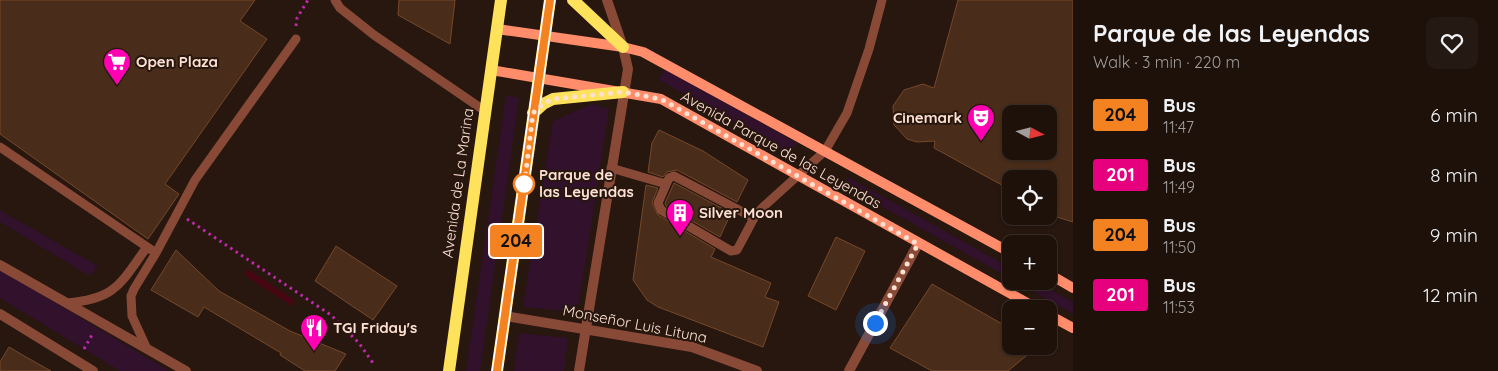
<!DOCTYPE html>
<meta charset="utf-8">
<style>
body{margin:0;font-family:Quicksand,sans-serif;background:#251a13;color:#f1f3f6;height:100vh;display:flex;flex-direction:column;font-size:19px;white-space:nowrap}
*{box-sizing:border-box;margin:0}
p{font-size:16px;color:#a09d9c}
.icon{flex:none;width:28px;height:28px;fill:none;stroke:currentColor;stroke-width:2;stroke-linecap:round;stroke-linejoin:round}
.map{position:relative;flex:1;overflow:hidden}
.sheet{display:flex;flex-direction:column;background:#1d110a;width:425px}
.sheet>*{flex:none}
.badge{padding:0 10px;border-radius:4px;font-size:18px;line-height:32px}
.needle{width:32px;rotate:97deg}
.buttons{position:absolute;left:1002px;top:105px;display:grid;gap:10px}
.buttons a{display:grid;place-items:center;width:55px;height:55px;border-radius:10px;background:#1d110a;box-shadow:0 1px 4px #0004,0 0 0 1px #3b312b;font-size:25px}
.you{position:absolute;width:25px;height:25px;margin:-12px;border:4px solid #fff;border-radius:50%;background:#1a73e8;box-shadow:0 0 0 8px #1a73e833}
.map>.badge{position:absolute;translate:-50% -50%;box-shadow:0 0 0 2px #fff}
.round{display:grid;place-items:center;flex:none;width:52px;height:52px;border-radius:10px;background:#251a13}
.overview{display:flex;align-items:center;justify-content:space-between;height:85px;padding:0 20px}
h1{font-size:24px;font-weight:700;line-height:38px}
ul{padding:0;list-style:none}
li{display:flex;align-items:center;gap:15px;height:60px;padding:0 20px}
li div{flex:1}
li b{display:block;font-size:19px}
li em{font-style:normal}
li .badge{min-width:55px;font-weight:700;text-align:center}
main{display:flex;flex:1;min-height:0}
.map>svg:first-child{display:block}
.green{fill:#31112c}
.water{fill:#460712}
.building{fill:#492c19;stroke:#76482a;fill-rule:evenodd}
.lines{fill:none;stroke-linecap:round;stroke-linejoin:round}
.path{stroke:#be29a9;stroke-width:3;stroke-dasharray:2.5 4;stroke-linecap:butt}
.service{stroke:#884a37;stroke-width:9}
.pedestrian{stroke:#884a37;stroke-width:10}
.minor{stroke:#884a37;stroke-width:10}
.tertiary{stroke:#884a37;stroke-width:10}
.secondary{stroke:#ff8c6b;stroke-width:10}
.primary{stroke:#ffe25b;stroke-width:12}
.line-casing{stroke:#fff;stroke-width:11}
.line{stroke:#f58220;stroke-width:8}
.walk{stroke:#ffe1d4;stroke-width:5;stroke-dasharray:0 9}
.stop-dot{fill:#fff;stroke:#f58220;stroke-width:2.5}
.labels{text-anchor:middle;stroke-width:4;stroke-linejoin:round;paint-order:stroke}
.poi-label{font-size:15px;font-weight:bold;fill:#ffe1d4;stroke:#27170e;text-anchor:start}
.street-label{font-size:15px;fill:#ffe1d4;stroke:#27170e}
.stop-label{font-size:15px;font-weight:bold;fill:#ffe1d4;stroke:#27170e;text-anchor:start}
</style>
<main>
<div class="map">
<svg width="1073" height="371" viewBox="0 0 1073 371">
<rect width="100%" height="100%" fill="#27170e"/>
<!-- green -->
<path class="green" d="M665,68L797,143L790,155L659,80Z
M506,95L519,98L480,371H466Z
M592,104L609,109L579,303L565,311L523,307L553,121Z
M848,177L1011,268V279L844,185Z
M0,210L3,212L98,266L92,274H86L0,222Z
M0,269L169,371H120L0,298Z
M1015,281H1035L1073,302V314Z
M519,333L568,338L564,371H514Z"/>
<!-- water -->
<path class="water" d="M248,269L295,300L292,306L244,275Z"/>
<!-- building -->
<path class="building" d="M0,0H255L240,21L267,39L165,184L179,194L148,239L0,134Z
M399,0H455L450,44L398,15Z
M958,0H1073V222L1057,217L1058,215L1049,210V179H1011V190L934,148L935,141L917,142L907,139L894,125L893,106L904,90L923,84L934,88ZM1011,106L1030,114H1049V151H1011Z
M659,130L703,151L748,180L737,202L677,170L667,172L663,177L648,172L652,143Z
M674,183L731,213L720,237L666,206L665,203Z
M646,185L658,188L652,203L658,215L715,249L711,257L771,283L765,297L779,302L763,347L658,307L647,300L633,280Z
M836,237L865,251L836,310L808,296Z
M336,246L397,286L373,320L315,281Z
M176,250L219,291L290,331L346,354L335,371H305L280,355L281,353L204,307L198,317L151,290Z
M932,284L1011,329V346H1038L1008,371H932L890,348Z
M9,347L26,357L51,371H0V362Z"/>
<g class="lines">
<!-- path -->
<path class="path" d="M296,26L297,18L308,0
M187,219L331,315L359,343L373,363
M84,349L93,333"/>
<!-- service -->
<path class="service" d="M335,0L340,8L374,35L485,111
M0,147L156,253
M611,168L666,184
M754,218L674,176L669,178L658,203L661,210L731,251L737,250L754,218L762,208L825,151L847,113L869,49L882,0
M67,303C116,299 120,284 147,247
M147,349L132,316L131,296L134,289L156,253L195,180L296,39"/>
<!-- pedestrian -->
<path class="pedestrian" d="M849,371L918,244"/>
<!-- minor -->
<path class="minor" d="M505,316L692,347L757,371"/>
<!-- tertiary -->
<path class="tertiary" d="M0,265L186,371
M0,314L93,371
M579,371L628,69L623,47L607,0"/>
<!-- secondary -->
<path class="secondary" d="M497,29L623,47L643,52L1011,253
M491,70L661,99L1038,309
M1049,274L1073,288
M1049,315L1073,328"/>
<!-- primary -->
<path class="primary" d="M573,0L623,47
M533,113L543,104L553,99L623,92
M449,371L501,0
M497,371L550,0"/>
</g>
<g class="lines">
<defs>
<path id="line" d="M497,371L550,0"/>
</defs>
<!-- line casing -->
<use href="#line" class="line-casing"/>
<!-- line -->
<use href="#line" class="line"/>
<!-- walk -->
<path class="walk" d="M524,184V188L533,113L543,104L553,99L623,92L661,99L918,244L875,323"/>
</g>
<!-- icons -->
<defs>
<symbol id="supermarket-pin" viewBox="-11 -11 22 30"><path d="M0 17L-7.5 6A9.5 9.5 0 1 1 7.5 6Z" fill="#ff00b3" stroke="#27170e"/><path d="M-6-5.5h2.5l.6 2H6L4.5 2H-2.5L-4.4-4H-6ZM-1.5 3.2a1.3 1.3 0 1 0 .1 0ZM3 3.2a1.3 1.3 0 1 0 .1 0Z" fill="#fff"/></symbol>
<symbol id="theatre-pin" viewBox="-11 -11 22 30"><path d="M0 17L-7.5 6A9.5 9.5 0 1 1 7.5 6Z" fill="#ff00b3" stroke="#27170e"/><path d="M-5-5.5Q0-4 5-5.5V0Q5 5 0 6Q-5 5-5 0ZM-3.3-2.5H-1v1.5H-3.3ZM1-2.5H3.3v1.5H1ZM-2.8 1Q0 5.5 2.8 1Z" fill="#fff"/></symbol>
<symbol id="building-pin" viewBox="-11 -11 22 30"><path d="M0 17L-7.5 6A9.5 9.5 0 1 1 7.5 6Z" fill="#ff00b3" stroke="#27170e"/><path d="M-4-6H4V6H1V3H-1V6H-4ZM-2.5-4.3h1.7v1.8h-1.7ZM.8-4.3h1.7v1.8H.8ZM-2.5-1h1.7V.8h-1.7ZM.8-1h1.7V.8H.8Z" fill="#fff"/></symbol>
<symbol id="restaurant-pin" viewBox="-11 -11 22 30"><path d="M0 17L-7.5 6A9.5 9.5 0 1 1 7.5 6Z" fill="#ff00b3" stroke="#27170e"/><path d="M-5-6h1v4h1v-4h1v4h1v-4h1v5L-1.5 .5V6h-2V.5L-5-1ZM5-6V6H3V1.5H1.5Q1.5-4 5-6Z" fill="#fff"/></symbol>
</defs>
<g fill-rule="evenodd">
<use href="#supermarket-pin" x="101" y="46" width="32" height="43"/>
<use href="#theatre-pin" x="965" y="102" width="32" height="43"/>
<use href="#building-pin" x="664" y="197" width="32" height="43"/>
<use href="#restaurant-pin" x="298" y="312" width="32" height="43"/>
</g>
<!-- markers -->
<circle class="stop-dot" cx="524" cy="184" r="10"/>
<g class="labels">
<!-- poi labels -->
<g class="poi-label">
<text x="136" y="67">Open Plaza</text>
<text x="962" y="123" text-anchor="end">Cinemark</text>
<text x="699" y="218">Silver Moon</text>
<text x="333" y="333">TGI Friday's</text>
</g>
<!-- street labels -->
<g class="street-label">
<text transform="translate(781 150) rotate(29)" y="5">Avenida Parque de las Leyendas</text>
<text transform="translate(458 183) rotate(-82)" y="5">Avenida de La Marina</text>
<text transform="translate(635 324) rotate(11)" y="5">Monseñor Luis Lituna</text>
</g>
<!-- stop labels -->
<g class="stop-label">
<text x="539" y="180">Parque de<tspan x="539" dy="17">las Leyendas</tspan></text>
</g>
</g>
</svg>
<div class="buttons">
<a><svg class="needle" viewBox="-14 -14 28 28"><path d="M0-13l5 13h-10z" fill="#e53935"/><path d="M0 13l5-13h-10z" fill="#a09d9c"/></svg></a>
<a><svg class="icon" aria-label="locate" viewBox="0 0 24 24"><circle cx="12" cy="12" r="6"/><path d="M12 2v4M12 18v4M2 12h4M18 12h4"/></svg></a>
<a>+</a>
<a>−</a>
</div>
<div class="you" style="left:875px;top:323px"></div>
<b class="badge" style="left:516px;top:241px;background:#f58220;color:#111">204</b>
</div>
<section class="sheet">
<div class="overview"><div><h1>Parque de las Leyendas</h1><p>Walk · 3 min · 220 m</p></div><a class="round"><svg class="icon" aria-label="heart" viewBox="0 0 24 24"><path d="M12 20l-8-8c-3-5 5-10 8-4 3-6 11-1 8 4z"/></svg></a></div>
<ul>
<li><span class="badge" style="background:#f58220;color:#111">204</span><div><b>Bus</b><p>11:47</p></div><em>6 min</em></li>
<li><span class="badge" style="background:#e6007e;color:#fff">201</span><div><b>Bus</b><p>11:49</p></div><em>8 min</em></li>
<li><span class="badge" style="background:#f58220;color:#111">204</span><div><b>Bus</b><p>11:50</p></div><em>9 min</em></li>
<li><span class="badge" style="background:#e6007e;color:#fff">201</span><div><b>Bus</b><p>11:53</p></div><em>12 min</em></li>
</ul>
</section>
</main>
